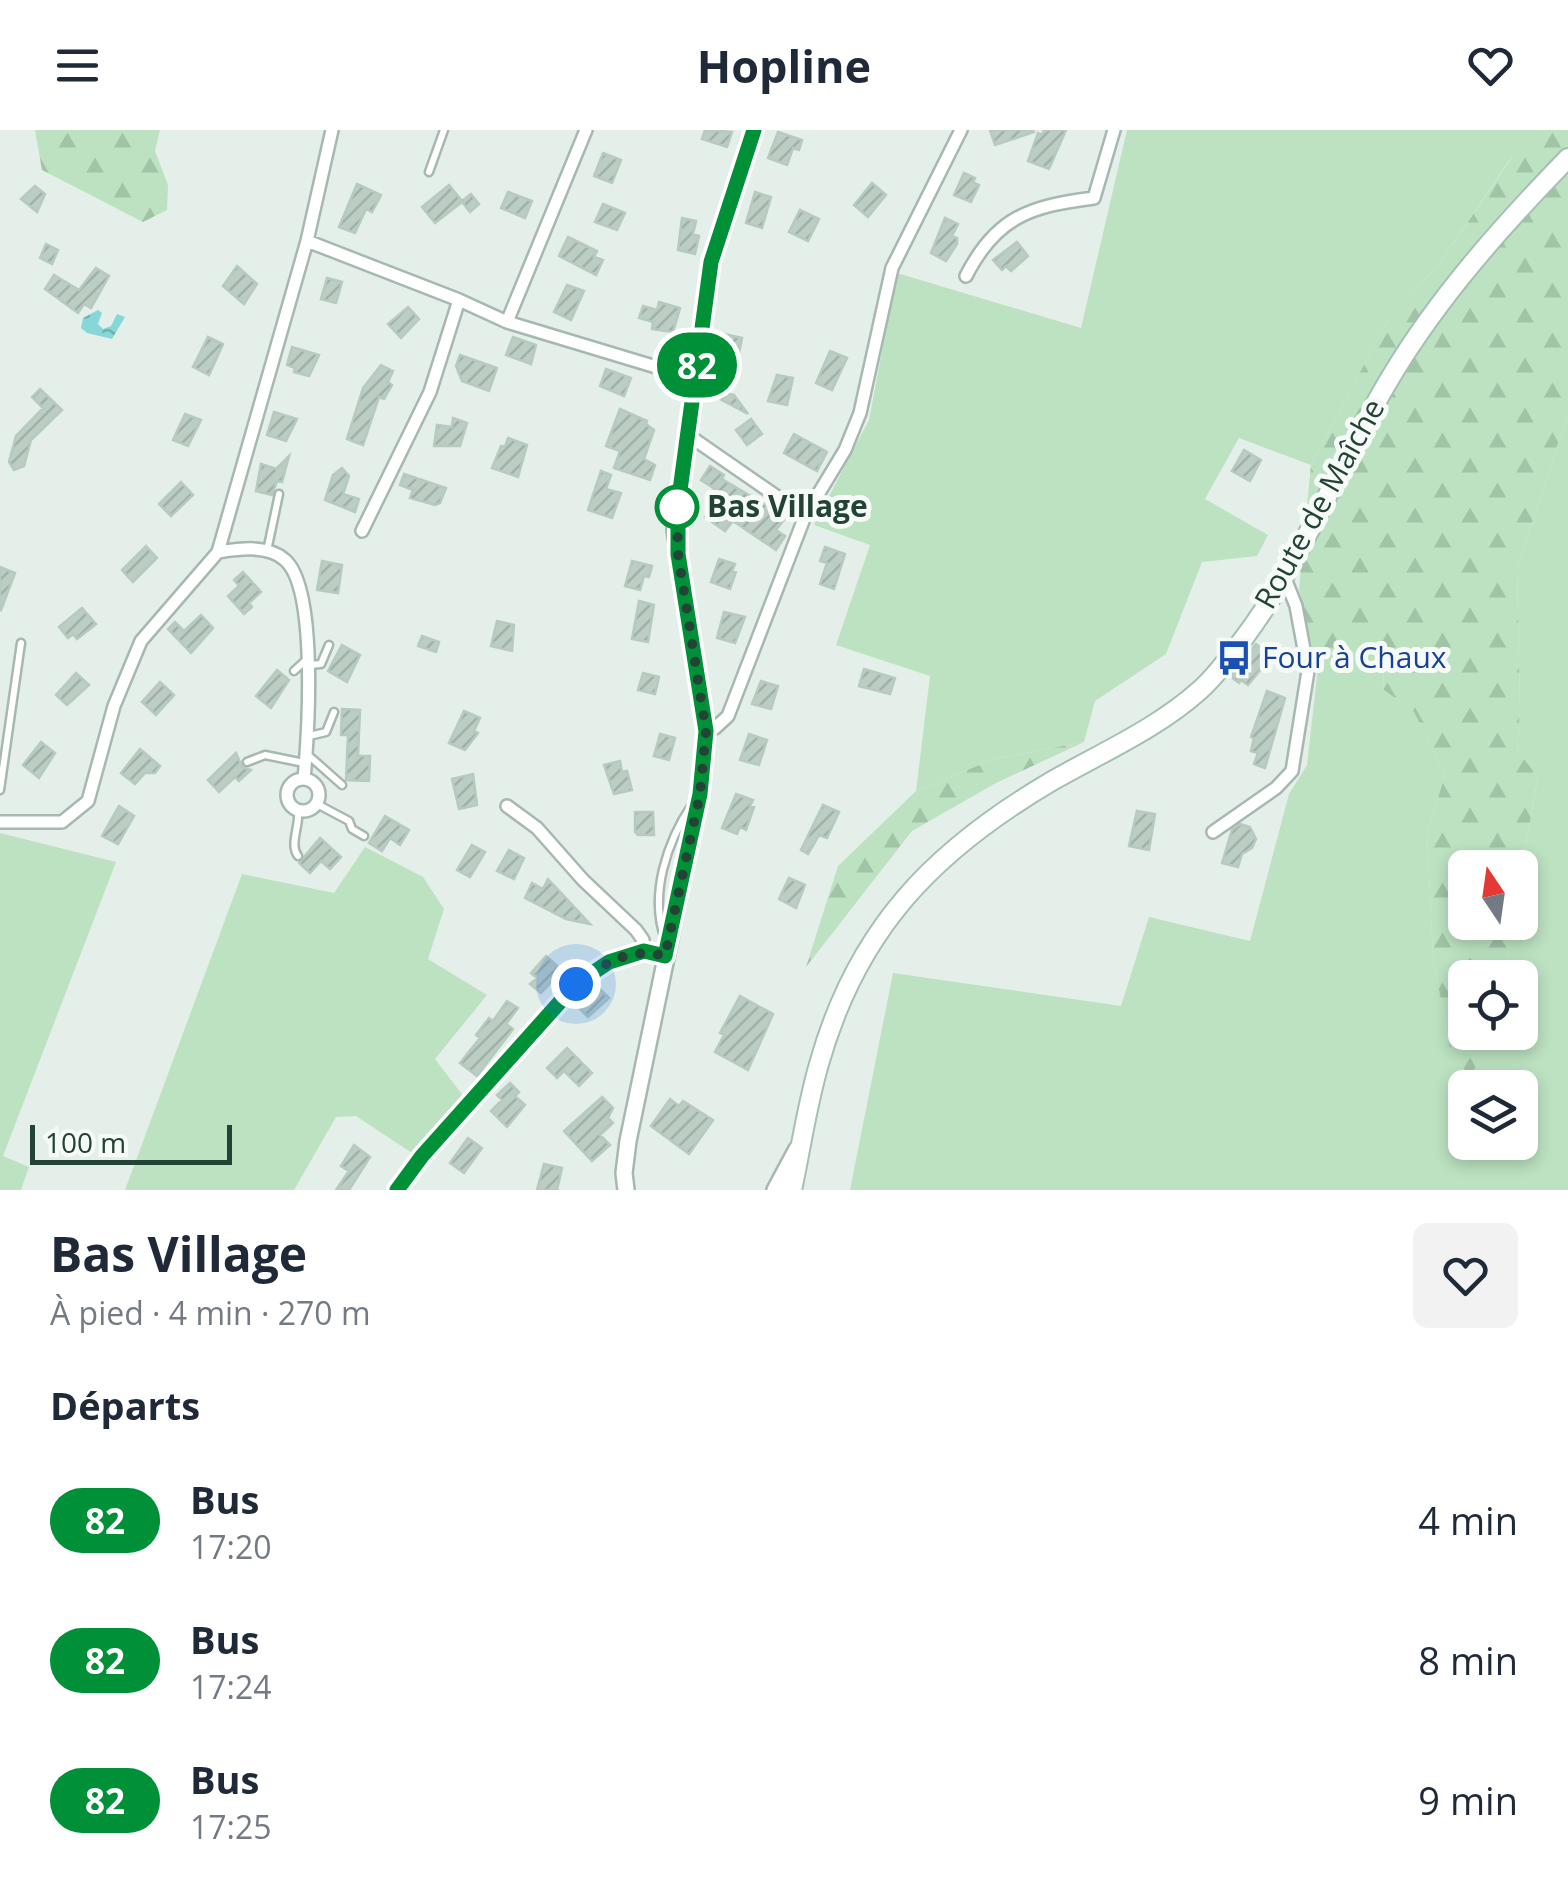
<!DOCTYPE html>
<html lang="fr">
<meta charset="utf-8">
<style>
body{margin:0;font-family:"Open Sans",sans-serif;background:#f2f2f3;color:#1f2937;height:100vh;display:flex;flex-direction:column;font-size:38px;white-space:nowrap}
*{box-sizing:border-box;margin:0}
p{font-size:32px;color:#747a83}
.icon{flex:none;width:55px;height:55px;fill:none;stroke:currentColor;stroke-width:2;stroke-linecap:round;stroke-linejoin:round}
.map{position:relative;height:1060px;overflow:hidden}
.sheet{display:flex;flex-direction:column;background:#fff;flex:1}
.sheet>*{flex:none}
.badge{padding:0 20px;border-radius:32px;font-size:35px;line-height:65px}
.needle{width:65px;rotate:347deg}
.controls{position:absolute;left:1448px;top:720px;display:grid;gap:20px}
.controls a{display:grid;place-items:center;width:90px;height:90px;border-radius:15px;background:#fff;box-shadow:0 5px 15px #0003;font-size:50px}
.scale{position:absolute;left:30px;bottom:25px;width:202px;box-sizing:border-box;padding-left:10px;border:5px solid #224336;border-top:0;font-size:28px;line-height:35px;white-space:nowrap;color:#224336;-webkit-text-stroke:8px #f6fbf8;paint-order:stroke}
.you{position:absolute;width:50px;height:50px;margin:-25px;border:8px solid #fff;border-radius:50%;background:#1a73e8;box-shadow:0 0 0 15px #1a73e833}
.map>.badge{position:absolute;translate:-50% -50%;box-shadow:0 0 0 5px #fff}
h2{padding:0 50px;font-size:38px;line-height:90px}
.round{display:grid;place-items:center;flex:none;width:105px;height:105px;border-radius:15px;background:#f2f2f3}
.head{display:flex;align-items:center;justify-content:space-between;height:170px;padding:0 50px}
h1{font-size:48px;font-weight:700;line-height:75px}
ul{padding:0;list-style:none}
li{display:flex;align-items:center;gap:30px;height:140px;padding:0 50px}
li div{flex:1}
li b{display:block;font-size:38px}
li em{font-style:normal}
li .badge{min-width:110px;font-weight:700;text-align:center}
header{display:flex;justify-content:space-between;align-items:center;height:130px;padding:0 50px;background:#fff;font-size:45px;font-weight:700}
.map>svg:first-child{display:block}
.grass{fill:#bce2c1;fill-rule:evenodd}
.forest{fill:url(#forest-firs)}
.water{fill:url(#water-ripples)}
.building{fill:url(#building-hatch);stroke:#b6cabf;stroke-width:2.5}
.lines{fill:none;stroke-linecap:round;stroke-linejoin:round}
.service-casing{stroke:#a7b8b0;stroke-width:11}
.minor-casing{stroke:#a7b8b0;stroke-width:16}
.tertiary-casing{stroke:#a7b8b0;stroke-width:20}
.secondary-casing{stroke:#a5bfb2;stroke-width:22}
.service{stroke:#fff;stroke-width:6}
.minor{stroke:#fff;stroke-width:11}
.tertiary{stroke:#fff;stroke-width:15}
.secondary{stroke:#fff;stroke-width:18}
.line-casing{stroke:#fff;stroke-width:22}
.line{stroke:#009037;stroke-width:15}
.walk{stroke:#224336;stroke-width:10;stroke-dasharray:0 18}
.stop-dot{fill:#fff;stroke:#009037;stroke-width:5}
.labels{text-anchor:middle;stroke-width:10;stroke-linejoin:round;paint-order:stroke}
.street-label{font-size:30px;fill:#224336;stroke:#f6fbf8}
.stop-label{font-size:30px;font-weight:bold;fill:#224336;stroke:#f6fbf8;text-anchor:start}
.transit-label{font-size:30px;fill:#164399;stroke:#f6fbf8;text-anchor:start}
</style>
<header><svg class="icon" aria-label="menu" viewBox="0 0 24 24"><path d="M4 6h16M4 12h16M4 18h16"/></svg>Hopline<svg class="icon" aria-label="heart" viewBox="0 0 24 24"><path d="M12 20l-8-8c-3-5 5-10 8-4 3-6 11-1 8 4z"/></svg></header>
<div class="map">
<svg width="1568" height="1060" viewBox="0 0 1568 1060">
<defs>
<pattern id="forest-firs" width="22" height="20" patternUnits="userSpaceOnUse" patternTransform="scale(2.5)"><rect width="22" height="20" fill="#bce2c1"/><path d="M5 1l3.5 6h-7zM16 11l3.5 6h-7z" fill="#a1c3a6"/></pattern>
<pattern id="water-ripples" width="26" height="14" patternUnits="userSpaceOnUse" patternTransform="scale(2.5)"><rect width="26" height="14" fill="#88d7d8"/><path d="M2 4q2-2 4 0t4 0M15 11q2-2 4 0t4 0" fill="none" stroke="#6fb0b0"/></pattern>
<pattern id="building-hatch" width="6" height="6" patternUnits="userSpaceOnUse" patternTransform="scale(2.5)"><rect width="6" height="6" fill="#bccdc4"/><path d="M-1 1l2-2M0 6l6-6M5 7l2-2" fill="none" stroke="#a1b1a9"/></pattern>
</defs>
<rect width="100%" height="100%" fill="#e5efe9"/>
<!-- grass -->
<path class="grass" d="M1127,0H1512V26L1440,133L1386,193L1311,335L1239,308L1205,369L1268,405L1257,426L1202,432L1166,524L1095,571L1084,612L994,629L916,661L930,546L836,515L870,415L814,395L869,290L897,143L1081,198Z
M1568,282V1060H850L893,843L1121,876L1149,787L1250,811L1289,664L1307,635L1319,528L1339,516L1383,537L1384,560L1414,582L1445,645L1427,703L1433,826L1449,916L1470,947L1493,903L1520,902V848L1504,847L1513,793L1520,792V750L1538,646L1517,621L1520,580L1517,439ZM1465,958H1520V1012H1465Z
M0,703L116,732L3,1026L29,1037L21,1060H0Z
M365,717L423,747L444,779L428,829L487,865L435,929L464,967L415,1025L356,986L336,987L294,1060H125L242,744L334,763Z"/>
<!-- forest -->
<path class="forest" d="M35,0H160L155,21L168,55L167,80L143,92L42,40Z
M1512,0H1568V282L1517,439L1520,580L1517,621L1538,646L1520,750V738H1465V792L1513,793L1504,847L1465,848V902L1493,903L1470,948L1449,916L1433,826L1427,703L1445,645L1414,582L1384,560L1383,537L1340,516L1319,528L1313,522L1299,459L1311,335L1386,193L1440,133L1512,27Z
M1084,612L996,653L912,701L806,837L838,736L916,661L994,629Z"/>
<!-- water -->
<path class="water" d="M98,180L102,183L98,194L103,199L111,196L117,184L125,187L112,209L87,203L81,198L83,188Z"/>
<!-- building -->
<path class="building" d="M705,0L732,2L727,17L702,9Z
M990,0H1033L1034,2L995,15Z
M1044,0H1066L1049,39L1028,31L1038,3L1042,5Z
M778,2L802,10L799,20L793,18L787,35L768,28Z
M603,23L621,30L612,53L594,46Z
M964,43L975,48L973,52L979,55L971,72L954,65Z
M872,53L886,65L868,87L854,75Z
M357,54L381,65L372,82L366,79L355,103L339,97Z
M449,55L462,71L471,64L479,74L470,82L462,72L435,93L422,77Z
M35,56L45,64L37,82L21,69Z
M508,62L532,71L525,88L501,78Z
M755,62L771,67L762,98L746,93Z
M603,74L625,83L617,100L595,92Z
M800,80L819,89L808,111L789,102Z
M682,88L696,91L693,104L699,106L695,124L678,120Z
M945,88L958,94L952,106L957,108V114L946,131L931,123Z
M568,107L597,121L594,127L603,130L596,145L559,126Z
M1017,112L1028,126L1011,141L1006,136L1002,140L993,130Z
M46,114L58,120L52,134L40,128Z
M237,136L257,154L244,174L223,156Z
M96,138L109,146L91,178L84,174L78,183L45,159L54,145L79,160Z
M327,148L342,152L336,173L321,169Z
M567,155L584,161L571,190L554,182Z
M659,172L680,178L673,202L652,199L653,192L639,188L643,176L657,180Z
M408,177L419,189L401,208L388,194Z
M724,204L742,208L737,233L719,229Z
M208,207L223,214L209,245L193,237Z
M513,207L536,215L531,234L506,225Z
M292,217L319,225L309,246L294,242L295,238L287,235Z
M830,221L847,228L832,260L816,253Z
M460,225L497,238L489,261L462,251L456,236Z
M381,235L393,241L388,252L392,255L384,269L379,267L363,315L347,309L363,258Z
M606,239L631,248L624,266L600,256Z
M777,245L793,248L787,275L768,271Z
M708,258L734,265L748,284L707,262Z
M40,259L62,280L31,310L24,336L14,340L9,332L16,306L43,278L32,267Z
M620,279L647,291L646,294L654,300L644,329L655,335L650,350L614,338L620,321L606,316Z
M274,282L297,289L286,311L267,305Z
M185,284L201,290L188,316L173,310Z
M453,288L467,293L460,316H434L437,295L452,297Z
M751,289L762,304L747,315L736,300Z
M794,304L827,322L817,341L784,323Z
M508,308L527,315L518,347L492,338L501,316L505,317Z
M1244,320L1261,330L1250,351L1232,341Z
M289,326L282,352L277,351L272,365L256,361L261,334L276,339Z
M710,336L724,345L722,349L786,387L776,400L785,406L776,420L733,391L725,401L705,387L719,367L712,362L715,359L701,350Z
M342,338L349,346L343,364L359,369L355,382L325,370L333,345Z
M601,341L611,345L606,359L621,363L612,388L588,380Z
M404,344L446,358L440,373L435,375L410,368L413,360L400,355Z
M181,352L193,365L171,386L159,374Z
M146,416L157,428L133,452L122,440Z
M825,417L845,424L834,459L820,454L827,433L820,431Z
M719,429L735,434L732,441L736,442L730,459L711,452Z
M322,431L342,435L338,463L317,460Z
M632,431L652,436L649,447L644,446L640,460L625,456Z
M0,437L15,443L1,480L0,479Z
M243,442L261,462L249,473L252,477L244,484L228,466L239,456L234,450Z
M639,471L654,475L648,512L632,509Z
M82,478L96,494L77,509L73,504L68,508L59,497Z
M724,482L745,487L735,513L717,508Z
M201,485L213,498L191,523L168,499L175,492L184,501Z
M497,491L514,495L512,521L491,516Z
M422,506L439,512L436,522L418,516Z
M1256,514L1271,527L1248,555L1241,550L1239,553L1230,546Z
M342,515L360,525L347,552L328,541Z
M864,539L895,548L890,564L859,556Z
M277,540L289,550L271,578L256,566Z
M76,543L89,555L67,575L56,565Z
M643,543L659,547L655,564L638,560Z
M761,551L778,556L771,579L752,574Z
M160,552L174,565L156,585L142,572Z
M1267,561L1285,568L1265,638L1254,634L1258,623L1251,621L1254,608L1251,607Z
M342,579L360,580L358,626H370L369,651L346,650L348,605H341Z
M464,581L480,588L474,601L478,603L465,620L449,613Z
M660,604L675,608L669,630L654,626Z
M749,604L767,610L759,635L740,630Z
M41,612L55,623L39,648L23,635Z
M140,619L160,636L155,643H145L135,654L121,643Z
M236,623L242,637L251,640L239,651L235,647L219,662L208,650Z
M620,631L622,642L627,641L632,660L614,664L604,635Z
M473,644L477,675L459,679L452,649Z
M736,664L753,670L750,676L754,677L746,700L740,697L737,704L722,698Z
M823,675L839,682L827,708L819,705L808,724L801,720Z
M119,676L134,686L118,714L102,706Z
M1137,681L1155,684L1149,720L1129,716Z
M635,682H653L654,705H638L635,702Z
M385,686L409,700L400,715L390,708L382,721L369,713Z
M1240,694L1250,697L1256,709L1252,718L1242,724L1238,737L1222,733L1232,700Z
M320,708L341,727L330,739L321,731L310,743L299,733Z
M472,715L485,722L470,747L457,740Z
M509,720L524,728L514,749L497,741Z
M789,748L805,755L796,778L779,769Z
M548,749L579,782L590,794L566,789L525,768L532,753L543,759Z
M546,826L562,840L541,863L530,854L537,848L531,843Z
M596,855L609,868L588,887L576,875Z
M740,866L773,884L748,940L715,922L724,905L720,903Z
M507,871L518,878L506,894L513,899L477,946L460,933L480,908L476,905L489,888L493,891Z
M567,918L592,943L579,956L564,941L557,948L547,938Z
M510,953L519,962L515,966L525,975L507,997L491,981L502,970L497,965Z
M602,967L613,978L608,988L613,993L600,1005L610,1015L592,1031L564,1001Z
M670,969L679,976L683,971L713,990L689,1024L651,996Z
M468,1008L482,1018L464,1043L450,1033Z
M354,1015L370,1027L349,1060H336L349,1041L341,1036Z
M544,1034L562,1038L557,1060H537Z"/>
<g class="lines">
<defs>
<path id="service" d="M429,42L444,0
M267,421L279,364
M309,535L321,534L329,515
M294,541L306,530
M309,606L326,602L334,582
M307,624L342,655
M247,632L265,625L304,633
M0,660L21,513
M317,674L349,691L352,699L364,706
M298,726C289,714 300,696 298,681
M666,812C648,766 667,711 693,673"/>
<path id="minor" d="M307,111L332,0
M966,146C996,87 1030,76 1094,68L1114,0
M507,192L586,0
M688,305L805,386
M362,401L430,262L459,170
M218,422C238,419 268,414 285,430C318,459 308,605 304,649
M706,601L715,598L728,586L805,386L845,320L860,283L892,138L961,0
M287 665a16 16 0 1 1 32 0a16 16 0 1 1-32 0Z
M507,676L537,698L583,750L636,800L643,810L644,821
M0,692H62L88,671L114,576L141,511L218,422L307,111L459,170L507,192L696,249
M1213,702L1276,658L1292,641L1308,541L1296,476L1284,446
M397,1060L422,1026L575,854L609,831L644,821L665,827"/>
<path id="tertiary" d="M626,1060L624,1043L628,1011L700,664L706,601L675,400L711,132L754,0
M775,1060L797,1019"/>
<path id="secondary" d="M792,1060C801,1018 807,975 819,934C857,799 933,721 1052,651C1101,623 1158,598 1200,560C1216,546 1231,525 1244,508C1304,428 1340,330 1392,245C1440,165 1504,94 1568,28"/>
</defs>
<!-- service casing -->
<use href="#service" class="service-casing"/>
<!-- minor casing -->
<use href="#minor" class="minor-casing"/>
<!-- tertiary casing -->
<use href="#tertiary" class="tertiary-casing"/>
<!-- secondary casing -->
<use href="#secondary" class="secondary-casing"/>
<!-- service -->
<use href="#service" class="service"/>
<!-- minor -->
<use href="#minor" class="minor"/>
<!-- tertiary -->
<use href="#tertiary" class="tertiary"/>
<!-- secondary -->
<use href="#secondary" class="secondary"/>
</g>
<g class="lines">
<defs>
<path id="line" d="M397,1060L422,1026L576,854L609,832L644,821L665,826L700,664L706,601L678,424V375L711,132L754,0"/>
</defs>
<!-- line casing -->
<use href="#line" class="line-casing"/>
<!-- line -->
<use href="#line" class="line"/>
<!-- walk -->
<path class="walk" d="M576,854C606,833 628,817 665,826L700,664L706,601L678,424L677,377"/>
</g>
<!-- icons -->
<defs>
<symbol id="bus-bare" viewBox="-9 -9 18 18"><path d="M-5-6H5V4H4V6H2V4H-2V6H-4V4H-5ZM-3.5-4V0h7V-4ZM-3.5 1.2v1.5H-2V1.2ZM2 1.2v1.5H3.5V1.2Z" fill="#1a4fb4" stroke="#f6fbf8" stroke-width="2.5" paint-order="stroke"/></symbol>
</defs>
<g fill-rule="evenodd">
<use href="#bus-bare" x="1209" y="503" width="50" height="50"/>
</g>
<!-- markers -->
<circle class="stop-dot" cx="677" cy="377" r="20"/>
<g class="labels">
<!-- street labels -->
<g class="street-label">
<text transform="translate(1320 374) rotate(-61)" y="10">Route de Maîche</text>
</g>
<!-- stop labels -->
<g class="stop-label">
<text x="707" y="387">Bas Village</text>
</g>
<!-- transit labels -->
<g class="transit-label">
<text x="1262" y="538">Four à Chaux</text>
</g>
</g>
</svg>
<div class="controls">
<a><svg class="needle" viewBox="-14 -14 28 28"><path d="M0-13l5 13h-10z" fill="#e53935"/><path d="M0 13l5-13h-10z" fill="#747a83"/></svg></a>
<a><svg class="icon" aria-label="locate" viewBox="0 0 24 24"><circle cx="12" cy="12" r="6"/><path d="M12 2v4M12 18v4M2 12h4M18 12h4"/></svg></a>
<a><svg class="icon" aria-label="layers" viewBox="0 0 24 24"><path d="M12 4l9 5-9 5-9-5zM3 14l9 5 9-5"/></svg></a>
</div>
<div class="scale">100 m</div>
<div class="you" style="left:576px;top:854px"></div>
<b class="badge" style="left:697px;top:235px;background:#009037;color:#fff">82</b>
</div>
<section class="sheet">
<div class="head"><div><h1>Bas Village</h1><p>À pied · 4 min · 270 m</p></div><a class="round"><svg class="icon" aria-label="heart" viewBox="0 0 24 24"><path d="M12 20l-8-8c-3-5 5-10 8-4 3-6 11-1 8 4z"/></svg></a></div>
<h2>Départs</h2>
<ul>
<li><span class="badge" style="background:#009037;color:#fff">82</span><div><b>Bus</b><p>17:20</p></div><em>4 min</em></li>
<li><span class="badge" style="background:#009037;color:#fff">82</span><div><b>Bus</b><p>17:24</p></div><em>8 min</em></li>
<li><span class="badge" style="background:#009037;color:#fff">82</span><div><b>Bus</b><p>17:25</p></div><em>9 min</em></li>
</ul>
</section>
